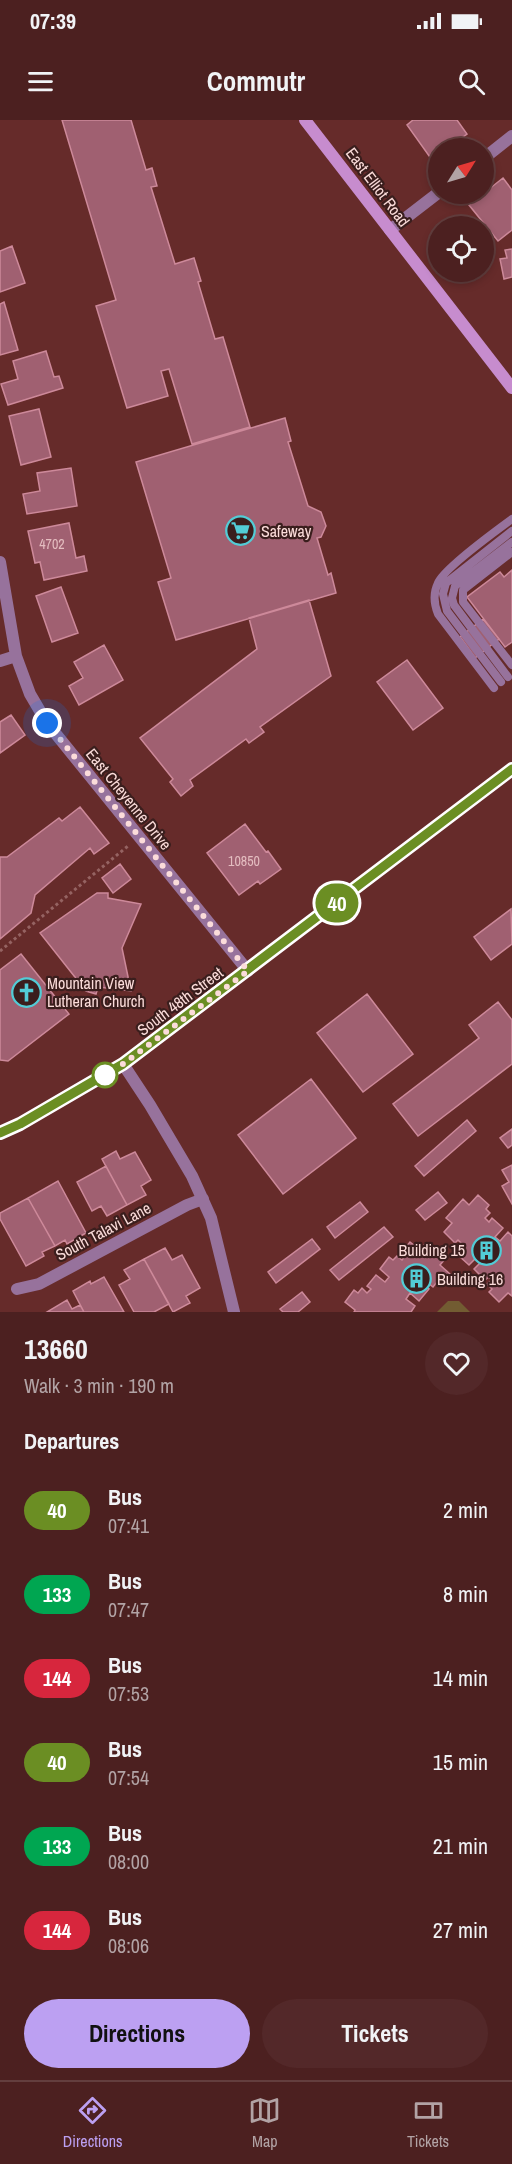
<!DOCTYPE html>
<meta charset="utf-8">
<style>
body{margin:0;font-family:"Archivo Narrow",sans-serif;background:#532829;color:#f1f3f6;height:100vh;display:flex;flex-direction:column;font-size:22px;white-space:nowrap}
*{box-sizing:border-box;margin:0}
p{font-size:20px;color:#b2a3a5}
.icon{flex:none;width:33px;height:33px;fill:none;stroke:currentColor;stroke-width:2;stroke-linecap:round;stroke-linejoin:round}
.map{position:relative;height:1192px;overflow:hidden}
.side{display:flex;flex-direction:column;background:#4c2020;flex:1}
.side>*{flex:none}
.badge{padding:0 12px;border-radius:20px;font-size:21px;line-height:39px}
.needle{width:39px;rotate:53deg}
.controls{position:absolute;left:428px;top:18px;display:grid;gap:12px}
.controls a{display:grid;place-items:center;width:66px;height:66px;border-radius:50%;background:#4c2020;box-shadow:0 3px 9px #0003,0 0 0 2px #633e3e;font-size:30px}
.you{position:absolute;width:30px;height:30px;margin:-15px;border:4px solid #fff;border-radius:50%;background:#1a73e8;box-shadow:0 0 0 9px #1a73e833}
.map>.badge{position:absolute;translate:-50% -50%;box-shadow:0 0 0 3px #fff}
h2{padding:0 24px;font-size:22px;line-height:54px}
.round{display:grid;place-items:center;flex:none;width:63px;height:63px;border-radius:32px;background:#532829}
.headline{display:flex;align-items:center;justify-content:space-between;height:102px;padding:0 24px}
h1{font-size:28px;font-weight:700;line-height:45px}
.cta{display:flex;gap:12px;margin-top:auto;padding:12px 24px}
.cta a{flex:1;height:69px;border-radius:36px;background:#bca0f2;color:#111;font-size:24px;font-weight:700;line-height:69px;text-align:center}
.cta a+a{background:#532829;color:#f1f3f6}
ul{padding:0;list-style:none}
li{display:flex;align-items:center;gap:18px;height:84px;padding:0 24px}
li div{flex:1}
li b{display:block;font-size:22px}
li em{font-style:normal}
li .badge{min-width:66px;font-weight:700;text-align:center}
.status{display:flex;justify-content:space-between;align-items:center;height:42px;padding:0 30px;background:#4c2020;direction:ltr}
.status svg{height:16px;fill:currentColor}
header{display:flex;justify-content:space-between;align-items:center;height:78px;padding:0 24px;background:#4c2020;font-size:27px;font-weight:700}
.tab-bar{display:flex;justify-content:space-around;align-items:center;height:84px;border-top:2px solid #633e3e;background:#4c2020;font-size:16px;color:#b2a3a5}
.tab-bar a{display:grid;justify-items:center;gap:3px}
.tab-bar .active{color:#bca0f2}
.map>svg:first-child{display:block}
.green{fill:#725c32}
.building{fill:#a06071;stroke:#cd899a;stroke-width:1.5}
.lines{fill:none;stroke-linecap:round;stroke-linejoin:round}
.path{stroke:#956362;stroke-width:3;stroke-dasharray:3 3;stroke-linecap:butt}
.lane{stroke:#97729c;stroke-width:8}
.street{stroke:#97729c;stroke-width:12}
.secondary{stroke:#c78cce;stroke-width:12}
.line-casing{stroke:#fff;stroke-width:14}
.line{stroke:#6b8e23;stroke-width:9}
.walk{stroke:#fbdcda;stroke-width:6;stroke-dasharray:0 10.8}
.stop-dot{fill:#fff;stroke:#6b8e23;stroke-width:3}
.labels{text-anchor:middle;stroke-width:4.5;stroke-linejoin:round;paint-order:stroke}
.number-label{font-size:14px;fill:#e4bdc0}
.street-label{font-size:16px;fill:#fbdcda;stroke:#3a1e1d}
.poi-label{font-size:16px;fill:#fbdcda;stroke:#3a1e1d;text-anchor:start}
</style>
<div class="status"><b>07:39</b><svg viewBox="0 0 49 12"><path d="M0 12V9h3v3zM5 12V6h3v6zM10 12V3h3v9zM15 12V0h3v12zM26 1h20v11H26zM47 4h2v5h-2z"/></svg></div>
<header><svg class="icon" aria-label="menu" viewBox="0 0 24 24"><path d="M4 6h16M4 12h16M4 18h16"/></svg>Commutr<svg class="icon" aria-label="search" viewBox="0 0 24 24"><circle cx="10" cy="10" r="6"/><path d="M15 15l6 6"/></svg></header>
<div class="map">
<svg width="512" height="1192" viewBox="0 0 512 1192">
<rect width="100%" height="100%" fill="#662b2a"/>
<!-- green -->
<path class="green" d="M448,1181H459L470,1192H437Z"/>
<!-- building -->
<path class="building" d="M62,0H131L146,50L152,48L157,66L151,67L175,144L194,138L201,161L198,162L215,219L223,217L250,307L192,324L169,249L161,251L168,276L127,288L96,186L116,180Z
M413,0H457L467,14L448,28H438V36L432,40L407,5Z
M503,58L512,70V110L498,121L469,85Z
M12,126L25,163L0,172V131Z
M512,129V157L504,159L500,139L507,138L505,130Z
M4,182L18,230L0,235V184Z
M46,231L54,257L59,256L63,268L8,285L1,264L18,259L13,241Z
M39,289L51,337L21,345L9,296Z
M285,298L291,321L288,322L308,386L321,392L326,406L321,417L317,418L328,455L331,453L336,473L176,520L158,462L171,458L136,342Z
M71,348L77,386L27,394L23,374L40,371L37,353Z
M69,403L76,438L84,436L87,451L44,460L40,442L35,443L28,411Z
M512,450V522L505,527L467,477L500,452L504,457Z
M61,467L78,513L52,522L36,476Z
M309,480L331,556L260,607L264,612L249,623L246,619L190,660L193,666L181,676L170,662L173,659L140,618L257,529L249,498Z
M483,499L499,519L475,538L460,517Z
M104,525L123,560L79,585L69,566L83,558L74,542Z
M407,540L443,588L413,610L377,562Z
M11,595L25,615L0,633V602Z
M80,687L109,723L94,734L90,728L35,775L31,793L0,819V737H7L59,698L62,701Z
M245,704L266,732L268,731L281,749L260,764L258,761L239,775L207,733Z
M120,744L131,759L113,773L102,758Z
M97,773H108V778L141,784L122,828L131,871L98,867L96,874L86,871L40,813Z
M511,789L512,824L491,840L474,817Z
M21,834L69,894L8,941L0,940V850Z
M367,874L413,934L363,972L317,913Z
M498,882L512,900V944L418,1016L393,984L479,918L469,905Z
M311,959L356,1018L283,1074L238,1015Z
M467,1000L476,1011L424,1056L415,1046Z
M512,1009V1025L508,1028L500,1018Z
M116,1031L120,1039L135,1032L151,1060L141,1066L146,1075L127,1085L102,1039Z
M512,1045V1084L502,1066L509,1062L502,1050Z
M106,1046L127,1085L107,1096L101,1086L92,1091L77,1062Z
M58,1061L86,1113L67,1124L65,1120L55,1126L28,1078Z
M438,1072L447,1083L425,1100L416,1090Z
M478,1075L489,1085L486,1089L490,1093L485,1098L489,1102L492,1098L503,1108L495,1117L500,1121L508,1112L512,1116V1176L508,1173L499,1182L489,1172L492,1169L487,1164L492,1160L489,1157L485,1160L474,1149L482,1141L477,1137L469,1145L458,1135L461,1132L457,1128L461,1123L458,1120L455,1123L444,1112L452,1103L446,1098L463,1079L469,1085Z
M28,1078L55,1126L42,1132L44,1136L26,1146L0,1099V1093Z
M360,1082L368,1092L335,1118L327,1107Z
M384,1107L393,1117L339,1160L330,1150Z
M312,1119L320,1129L276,1163L268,1152Z
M410,1122L420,1130L426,1123L445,1139L440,1145L450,1154L441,1165L437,1162L433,1167L428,1163L425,1166L429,1169L419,1181L410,1173L406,1179L415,1186L411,1192H354L355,1190L345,1182L354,1170L358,1173L362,1168L367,1173L371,1169L367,1166L376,1155L385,1162L389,1157L380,1149L389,1137L393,1140L397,1136L402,1140L405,1136L401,1133Z
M165,1128L172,1140L182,1135L200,1168L186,1176L190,1183L173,1192L144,1139Z
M144,1139L169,1184L154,1192H134L119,1165L130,1159L124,1150Z
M104,1157L124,1192H84L73,1171L90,1161L91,1164Z
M302,1172L310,1182L298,1192H283L280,1189Z
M67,1180L72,1189L80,1185L84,1192H47Z"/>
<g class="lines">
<!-- path -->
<path class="path" d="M0,831L128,726"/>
<!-- lane -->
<path class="lane" d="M512,432L463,470V482L512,545
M508,557L454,485L452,478L455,466L512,422
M501,562L447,491L443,474L446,463L512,411
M494,568L438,494C434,484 433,473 438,463C443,449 497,410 512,399"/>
<!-- street -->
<path class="street" d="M483,39L512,16
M390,110L438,73
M0,442L16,536L30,574L47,603L248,851
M0,541L16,536
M123,944L150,985L192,1056L211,1098L234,1192
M17,1169L39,1164L187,1085L203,1079"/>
<!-- secondary -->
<path class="secondary" d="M305,0L512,268
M0,1013L20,1004L123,944L512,649"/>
</g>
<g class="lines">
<defs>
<path id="line" d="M0,1013L20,1004L123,944L512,649"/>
</defs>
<!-- line casing -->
<use href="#line" class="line-casing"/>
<!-- line -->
<use href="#line" class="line"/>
<!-- walk -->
<path class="walk" d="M47,603L248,851L123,944L105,955"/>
</g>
<!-- icons -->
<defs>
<symbol id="supermarket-ring" viewBox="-11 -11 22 22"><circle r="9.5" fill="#3a1e1d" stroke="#52ccd6" stroke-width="1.5"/><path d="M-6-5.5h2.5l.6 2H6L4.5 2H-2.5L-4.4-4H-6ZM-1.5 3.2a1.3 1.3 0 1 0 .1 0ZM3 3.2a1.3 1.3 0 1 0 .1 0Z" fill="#52ccd6"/></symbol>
<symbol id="church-ring" viewBox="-11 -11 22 22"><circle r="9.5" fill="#3a1e1d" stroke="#52ccd6" stroke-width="1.5"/><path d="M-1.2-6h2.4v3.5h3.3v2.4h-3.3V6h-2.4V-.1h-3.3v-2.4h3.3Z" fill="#52ccd6"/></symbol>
<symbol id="building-ring" viewBox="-11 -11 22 22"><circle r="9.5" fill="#3a1e1d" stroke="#52ccd6" stroke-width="1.5"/><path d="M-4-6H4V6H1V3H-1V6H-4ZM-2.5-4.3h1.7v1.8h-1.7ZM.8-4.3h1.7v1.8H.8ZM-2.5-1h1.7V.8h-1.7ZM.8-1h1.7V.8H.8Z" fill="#52ccd6"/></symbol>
</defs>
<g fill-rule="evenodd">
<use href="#supermarket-ring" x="224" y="394" width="33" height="33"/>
<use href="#church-ring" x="10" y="856" width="33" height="33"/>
<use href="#building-ring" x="470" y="1114" width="33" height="33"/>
<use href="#building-ring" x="400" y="1142" width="33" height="33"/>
</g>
<!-- markers -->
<circle class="stop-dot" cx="105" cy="955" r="12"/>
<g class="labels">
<!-- number labels -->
<g class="number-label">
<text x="52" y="429">4702</text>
<text x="244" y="746">10850</text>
</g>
<!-- street labels -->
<g class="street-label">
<text transform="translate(378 67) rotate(53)" y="6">East Elliot Road</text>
<text transform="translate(129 679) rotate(51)" y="6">East Cheyenne Drive</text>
<text transform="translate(180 881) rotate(-37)" y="6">South 48th Street</text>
<text transform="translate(103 1111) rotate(-28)" y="6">South Talavi Lane</text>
</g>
<!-- poi labels -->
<g class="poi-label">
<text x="261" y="417">Safeway</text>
<text x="47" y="869">Mountain View<tspan x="47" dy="18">Lutheran Church</tspan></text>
<text x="465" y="1136" text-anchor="end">Building 15</text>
<text x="437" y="1165">Building 16</text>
</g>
</g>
</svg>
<div class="controls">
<a><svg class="needle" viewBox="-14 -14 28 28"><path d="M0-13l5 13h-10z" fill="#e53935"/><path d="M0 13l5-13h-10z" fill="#b2a3a5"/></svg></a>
<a><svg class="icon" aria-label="locate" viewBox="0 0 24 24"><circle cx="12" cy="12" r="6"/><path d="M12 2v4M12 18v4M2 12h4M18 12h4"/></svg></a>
</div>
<div class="you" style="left:47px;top:603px"></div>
<b class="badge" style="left:337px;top:783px;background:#6b8e23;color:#fff">40</b>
</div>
<section class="side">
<div class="headline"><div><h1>13660</h1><p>Walk · 3 min · 190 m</p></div><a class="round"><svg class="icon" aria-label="heart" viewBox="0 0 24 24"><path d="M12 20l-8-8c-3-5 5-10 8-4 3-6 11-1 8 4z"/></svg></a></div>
<h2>Departures</h2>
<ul>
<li><span class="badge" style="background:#6b8e23;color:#fff">40</span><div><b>Bus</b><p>07:41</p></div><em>2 min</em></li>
<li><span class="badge" style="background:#00a651;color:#fff">133</span><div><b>Bus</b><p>07:47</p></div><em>8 min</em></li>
<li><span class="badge" style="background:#d7263d;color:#fff">144</span><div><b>Bus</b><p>07:53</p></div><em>14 min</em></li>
<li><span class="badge" style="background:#6b8e23;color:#fff">40</span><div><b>Bus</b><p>07:54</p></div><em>15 min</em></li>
<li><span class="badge" style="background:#00a651;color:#fff">133</span><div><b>Bus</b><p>08:00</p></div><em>21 min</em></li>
<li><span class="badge" style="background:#d7263d;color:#fff">144</span><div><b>Bus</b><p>08:06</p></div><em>27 min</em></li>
</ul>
<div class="cta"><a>Directions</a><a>Tickets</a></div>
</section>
<nav class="tab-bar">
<a class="active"><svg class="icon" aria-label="directions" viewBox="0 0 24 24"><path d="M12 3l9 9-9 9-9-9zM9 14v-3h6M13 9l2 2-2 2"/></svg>Directions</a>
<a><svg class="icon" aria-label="map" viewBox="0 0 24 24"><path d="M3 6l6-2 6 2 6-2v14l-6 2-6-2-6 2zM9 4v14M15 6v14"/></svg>Map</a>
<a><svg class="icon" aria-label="tickets" viewBox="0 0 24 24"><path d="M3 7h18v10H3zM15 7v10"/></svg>Tickets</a>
</nav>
